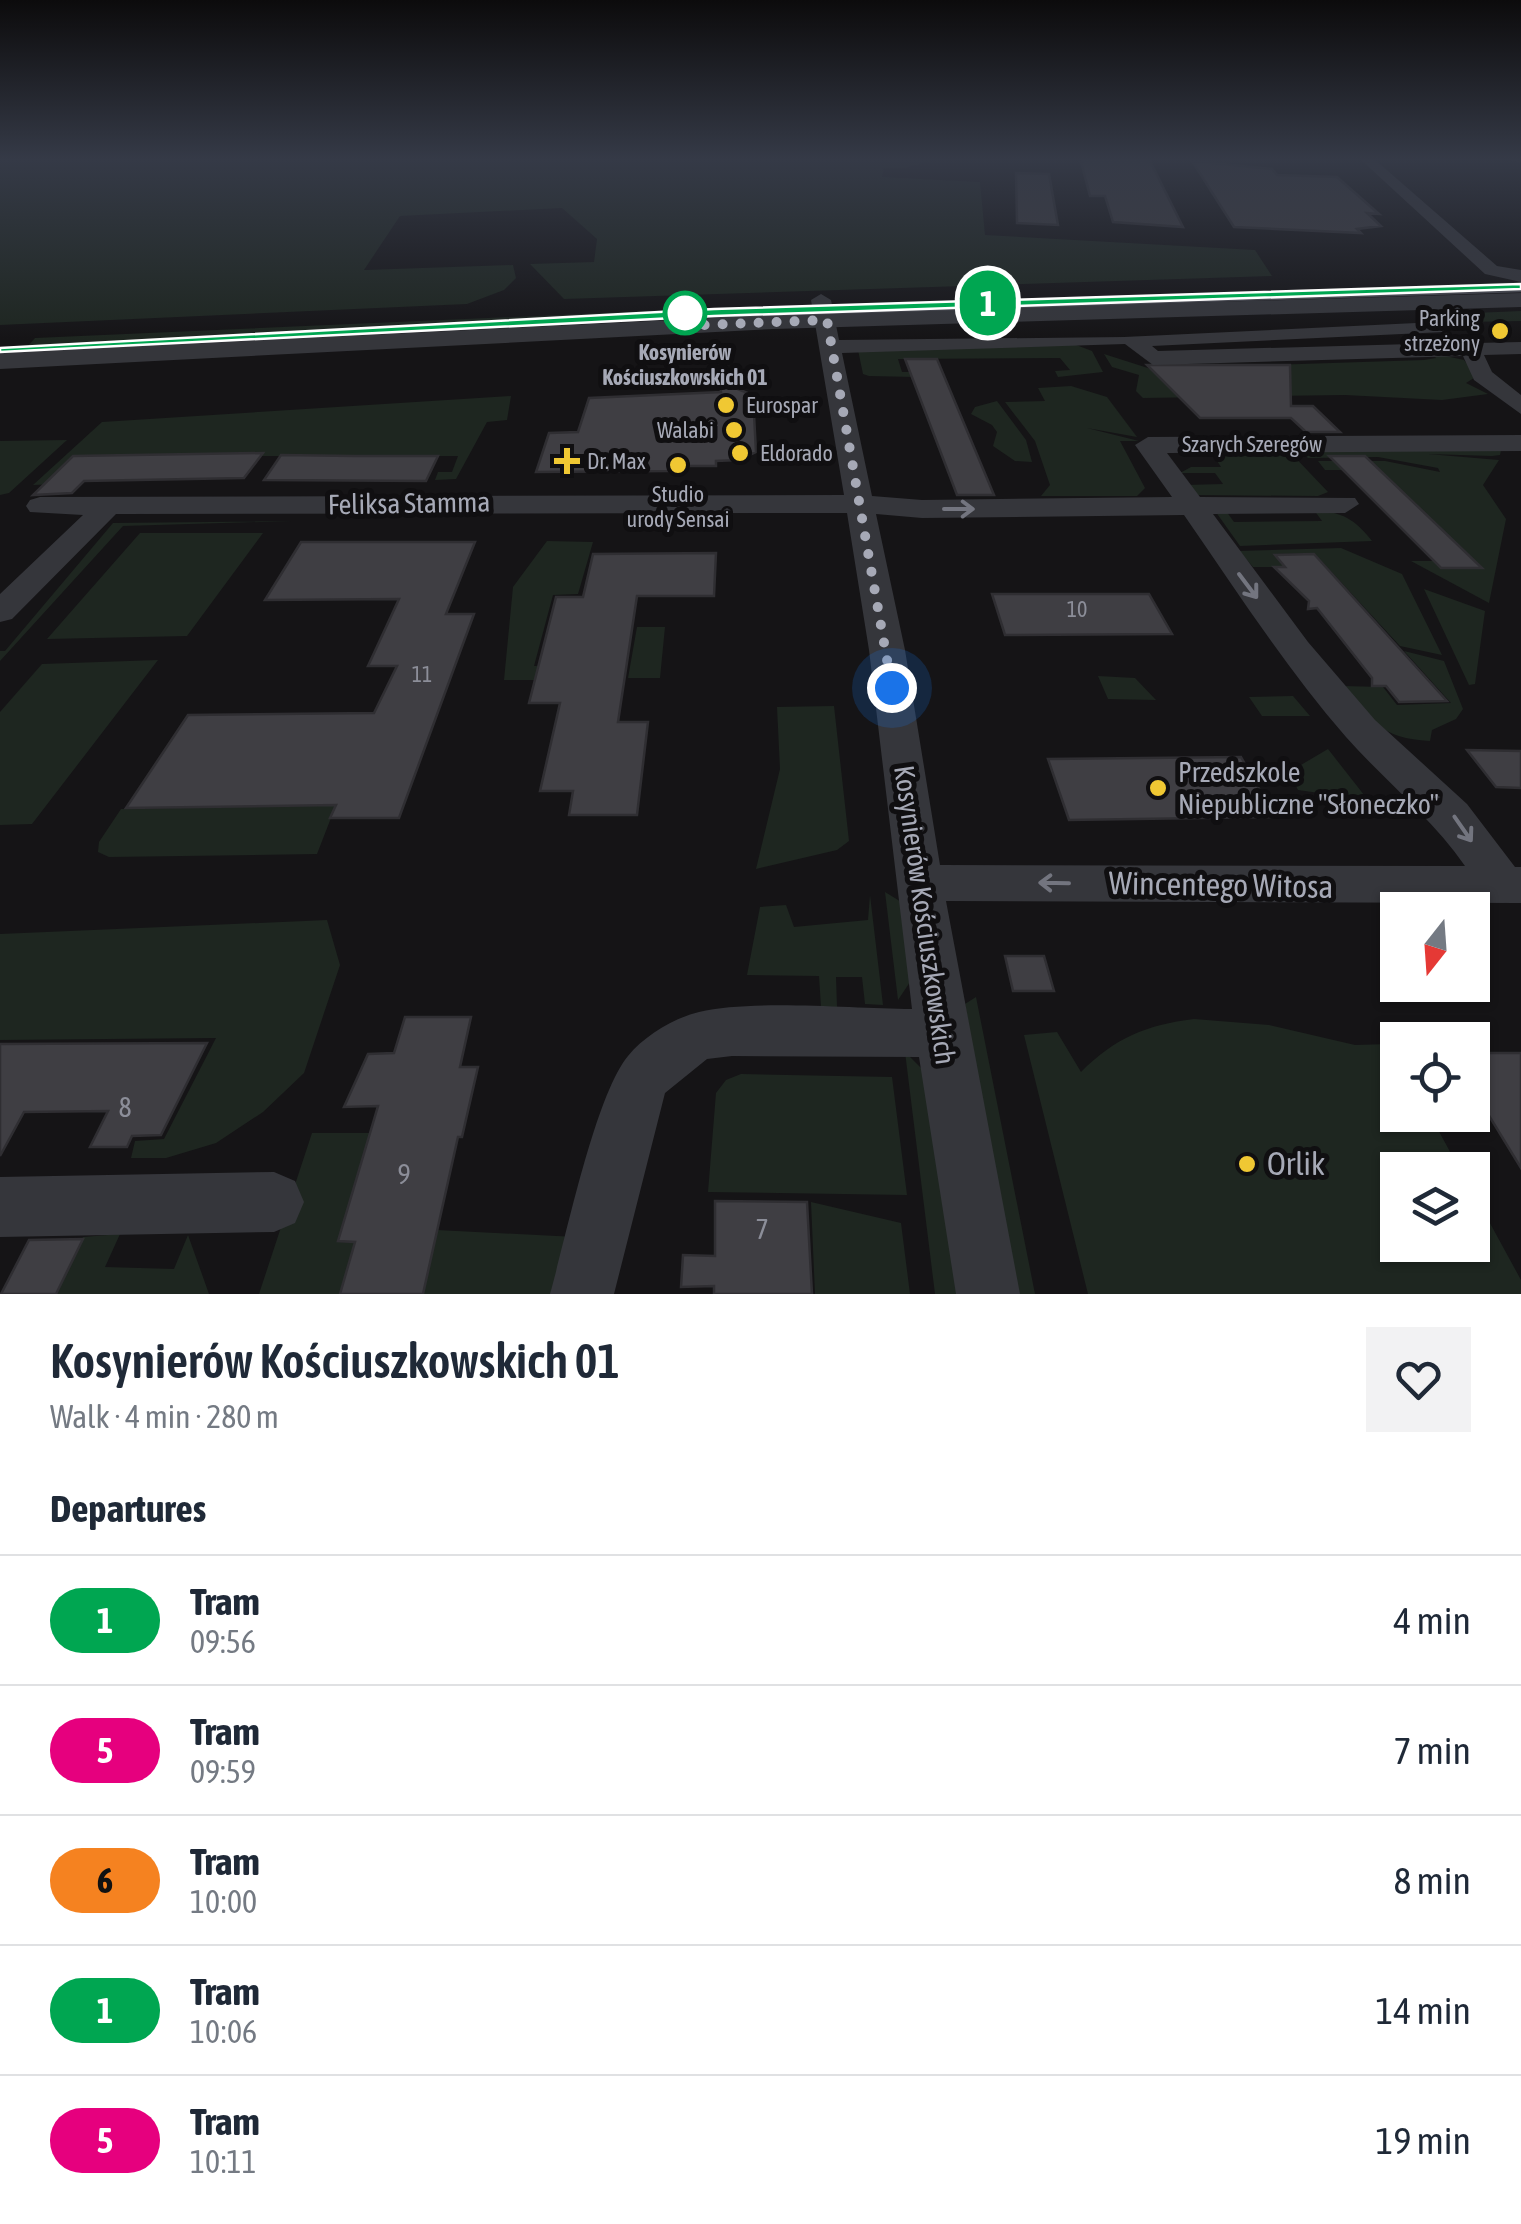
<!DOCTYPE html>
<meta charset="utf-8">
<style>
body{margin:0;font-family:"Asap Condensed",sans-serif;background:#f2f2f3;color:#1f2937;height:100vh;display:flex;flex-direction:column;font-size:38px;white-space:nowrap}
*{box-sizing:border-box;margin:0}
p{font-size:32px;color:#747a83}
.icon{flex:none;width:55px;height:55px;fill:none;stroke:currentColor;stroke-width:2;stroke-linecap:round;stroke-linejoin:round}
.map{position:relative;height:1294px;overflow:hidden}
.sheet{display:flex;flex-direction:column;background:#fff;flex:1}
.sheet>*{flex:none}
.badge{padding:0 20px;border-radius:32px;font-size:35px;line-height:65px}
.needle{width:65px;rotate:197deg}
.controls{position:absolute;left:1380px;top:892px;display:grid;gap:20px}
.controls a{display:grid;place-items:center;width:110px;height:110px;border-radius:0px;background:#fff;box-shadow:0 2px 8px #0004;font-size:50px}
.you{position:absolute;width:50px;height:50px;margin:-25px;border:8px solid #fff;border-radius:50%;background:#1a73e8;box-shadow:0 0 0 15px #1a73e833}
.map>.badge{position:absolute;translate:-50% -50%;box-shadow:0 0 0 5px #fff}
h2{padding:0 50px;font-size:38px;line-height:90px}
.round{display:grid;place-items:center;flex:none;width:105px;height:105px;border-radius:0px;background:#f2f2f3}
.headline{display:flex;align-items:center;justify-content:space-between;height:170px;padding:0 50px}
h1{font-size:48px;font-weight:600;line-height:75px}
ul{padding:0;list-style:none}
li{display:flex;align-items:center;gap:30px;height:130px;padding:0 50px;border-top:2px solid #e0e1e3}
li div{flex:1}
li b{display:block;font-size:38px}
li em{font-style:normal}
li .badge{min-width:110px;font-weight:700;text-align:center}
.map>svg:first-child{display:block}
.green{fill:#1e2620}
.building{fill:#3f3e43;stroke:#2f2e32;stroke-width:2.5}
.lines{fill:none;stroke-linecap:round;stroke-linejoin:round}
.minor{fill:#35363b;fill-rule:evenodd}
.tertiary{fill:#35363b;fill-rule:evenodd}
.tram{stroke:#4a4b52;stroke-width:2.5}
.oneway{stroke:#73757f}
.line{fill:#00a651;stroke:#fff;stroke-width:2.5}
.walk{stroke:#a6a9b6;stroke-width:10;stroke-dasharray:0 18}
.stop-dot{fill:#fff;stroke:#00a651;stroke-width:5}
.poi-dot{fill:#f0c833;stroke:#100f11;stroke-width:4}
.labels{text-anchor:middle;stroke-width:10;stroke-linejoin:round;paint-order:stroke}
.far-poi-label{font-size:22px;fill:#a6a9b6;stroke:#100f11;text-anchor:start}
.far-stop-label{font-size:22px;font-weight:bold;fill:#a6a9b6;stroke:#100f11}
.far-street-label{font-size:22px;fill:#a6a9b6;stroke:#100f11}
.number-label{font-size:22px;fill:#8c8e99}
.street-label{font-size:28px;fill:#a6a9b6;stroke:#100f11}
.poi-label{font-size:28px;fill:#a6a9b6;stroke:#100f11;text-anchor:start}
.near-number-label{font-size:28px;fill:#8c8e99}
.near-street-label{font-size:32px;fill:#a6a9b6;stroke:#100f11}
.near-poi-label{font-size:32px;fill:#a6a9b6;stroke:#100f11;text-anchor:start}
</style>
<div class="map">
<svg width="1521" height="1294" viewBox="0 0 1521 1294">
<rect width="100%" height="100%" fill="#151416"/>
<!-- green -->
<path class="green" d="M0,158H941L905,168H884L882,177L980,182L985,235L1255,250L1272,276L564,299L530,264L594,262L597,239L562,208L400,216L364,270L513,265L516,278L504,290L467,304L0,325Z
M1521,282V286L872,305Z
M763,306L666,313L28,346L35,338Z
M1521,311V321L1466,322L1472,326L1426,315Z
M1071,343L1092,351L1103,372L1058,377L1055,371L1070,370L1060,358L898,359L902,372H918L915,377L869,376L863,374L858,350Z
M1432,353L1464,360L1477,376L1466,383L1488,394L1442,400L1345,395L1143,398L1136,391L1139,375L1112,367L1104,354L1151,369L1424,360L1436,358Z
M1071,386L1107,397L1137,437L1087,428L1139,441H1120L1145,488L1137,496H1041L1050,485L1035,441L1005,402L1045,401L1038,388Z
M511,396L507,420L487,422L456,479L435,480L438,472H452L458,456H73L56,472L57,484L33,485L102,422Z
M997,401L1026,440L1032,462L1015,461L993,446L997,432L992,425L971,414L975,407Z
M67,440L9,493L0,495V441Z
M1208,447L1288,450L1328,492L1318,496L1192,495L1185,485L1223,484L1215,473H1180L1191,467H1221Z
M1299,449L1501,450L1500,455L1492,456L1428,454L1499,460L1483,485L1506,519L1489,603L1411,561H1434L1441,568L1481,567L1371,462L1344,470H1325L1318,461H1385L1440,472L1438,468L1378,457L1308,458Z
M1213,508L1226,511L1234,522L1322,521L1314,510C1342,512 1355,519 1372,541L1240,546Z
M293,521L123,526L0,661V651H5L113,523Z
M140,533H263L187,636L47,639Z
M547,541L593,542L578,594L553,595L534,666L564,665L562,680H504L513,587Z
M1341,548L1402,574L1442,655L1400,646L1314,553L1274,554L1284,567H1253L1239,551Z
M1424,589L1485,611L1475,684L1469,685Z
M637,627H665L660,678H628Z
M1404,651L1444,661L1463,709L1456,719L1432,730L1430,741C1380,738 1374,722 1342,686L1383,687L1397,705L1451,703Z
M158,660L32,824L0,825V712L42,664Z
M1098,676L1135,678L1156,700L1108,699Z
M1293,696L1310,716H1262L1249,697Z
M834,706L849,841L837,850L756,869L780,769L777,707Z
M1328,749L1368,800L1298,790L1289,772Z
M336,805L317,854L109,857L98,852L99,842L121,809Z
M885,892L903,903L912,979L898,1000Z
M870,895L883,1005L865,1004L862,977H836L837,1007H821L819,976L747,975L760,907L786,905L794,927L868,920Z
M327,920L340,965L304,1073L263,1112L216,1143L166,1158H131L135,1141L164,1139L216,1038L0,1040V934Z
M976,997L1035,1294H1015L965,1004Z
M1194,1019L1269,1025L1355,1045L1390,1044L1397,1057L1398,1115H1430L1460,1170H1398V1245H1472L1473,1192L1521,1280V1294H1088L1024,1035L1057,1032L1081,1072C1115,1038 1146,1025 1194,1019Z
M905,1052L922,1069L957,1294H935Z
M741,1074L892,1077L907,1195L708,1192L716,1093L726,1080Z
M312,1133H370L339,1240L355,1242L340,1294H259Z
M811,1202L901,1223L910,1294H815Z
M437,1230L576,1237L559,1294H423Z
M120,1234L105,1267L174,1269L188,1235L209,1294H38L56,1293L83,1237Z"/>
<!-- building -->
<path class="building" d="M1080,158L1149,159L1183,227L1113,222L1105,196H1090Z
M1192,161L1272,169L1277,175L1337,177L1379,214L1367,213L1381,226L1357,229L1361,233L1234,227Z
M1016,173L1049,174L1058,225L1017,223Z
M905,359H937L994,495H957Z
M1147,365H1290L1291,406H1313L1340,432H1306L1291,418H1200Z
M720,382L753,395L756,452L739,460L716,461V466H670L669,471L536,472L549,433L578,432L589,398L721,392Z
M263,453L244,478L84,481L72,493L33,495L73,456Z
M281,455L354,456H438L426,481L264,480Z
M1329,456H1365L1482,568H1441Z
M301,542H475L446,614H474L399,818H330L336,805L126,808L188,715L374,713L397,666H368L399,599L265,600Z
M716,553L714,596H637L618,722H648L637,815H569L573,791H540L560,703H529L556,597H583L593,554Z
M1314,554L1399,648L1447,701L1399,702L1386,686H1372V678L1317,608L1308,609L1309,601L1274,567H1285L1275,555Z
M992,594H1149L1172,634L1005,635Z
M1467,750L1521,751V788L1496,787Z
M1241,757L1275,817L1069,820L1048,759Z
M1005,956H1044L1054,991H1013Z
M405,1017H471L460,1067H478L462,1137H458L423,1294H340L355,1242L338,1241L378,1106L344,1107L368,1054L394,1053Z
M207,1043L161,1135L132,1136L127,1147H90L108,1111L24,1112L0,1156V1044Z
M1472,1053H1521V1168L1472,1088Z
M715,1201L807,1202L812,1294H714V1286L681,1287L683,1255L715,1256Z
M83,1239L56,1294H1L29,1240Z"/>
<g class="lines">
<!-- minor -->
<path class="minor" d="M1359,158H1373L1497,266L1521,270V282L1485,274Z
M1496,158H1521V162Z
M821,294L831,300L839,340L1124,337L1437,322L1444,324V332L1152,346L1158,351L1447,343L1448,335H1462L1476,343L1521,342V354L1484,355L1492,372L1521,395V414L1474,380L1463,356L1153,365L1125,344L842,353L872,496L922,500L1172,497L1135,445L1148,437L1521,435V451L1167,453L1200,497L1355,498L1359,504L1345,513L1213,514L1308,642L1375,720L1467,804L1515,867H1521V903L946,901L1020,1294H956L919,1057L732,1056L707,1059L665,1093L614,1294H550C566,1238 595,1096 628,1056C644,1036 674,1018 699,1012C754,999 852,1009 912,1009L869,650L847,513L116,514L12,619L0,622V594L83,515L30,512L26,506L30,500L40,497L844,495L811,300ZM876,514L922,518L1184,515C1236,590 1286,668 1346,737C1386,782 1431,817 1465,866L940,865L905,650Z
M274,1172L295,1181L304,1202L295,1223L274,1232L0,1237V1177Z"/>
<!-- tertiary -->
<path class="tertiary" d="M1521,293V307L774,329L0,369V353L774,315Z"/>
<!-- tram -->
<path class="tram" d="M0,352L698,317L1521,291"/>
</g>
<!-- one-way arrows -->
<defs><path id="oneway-shaft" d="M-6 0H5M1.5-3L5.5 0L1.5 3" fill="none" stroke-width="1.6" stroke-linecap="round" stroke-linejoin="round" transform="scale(2.5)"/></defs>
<g class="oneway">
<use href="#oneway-shaft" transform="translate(959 509)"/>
<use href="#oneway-shaft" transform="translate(1248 586) rotate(53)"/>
<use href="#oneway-shaft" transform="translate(1463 829) rotate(55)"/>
<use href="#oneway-shaft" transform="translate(1054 883) rotate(-179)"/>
</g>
<!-- sky -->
<linearGradient id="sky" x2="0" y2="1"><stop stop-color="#0c0b0c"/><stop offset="0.47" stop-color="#353a47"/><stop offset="1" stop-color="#353a47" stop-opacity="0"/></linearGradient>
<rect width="1521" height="339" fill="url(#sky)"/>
<!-- line -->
<path class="line" d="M1521,284V289L714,316L0,352V348L714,309Z"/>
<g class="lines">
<!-- walk -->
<path class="walk" d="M685,313L682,326L827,320L892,688"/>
</g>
<!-- markers -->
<circle class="stop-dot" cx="685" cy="313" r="20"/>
<g class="poi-dot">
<circle cx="1500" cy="331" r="10"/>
<circle cx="726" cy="405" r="10"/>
<circle cx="734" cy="430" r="10"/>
<circle cx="740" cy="453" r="10"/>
<path d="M562 446h10v10h10v10h-10v10h-10v-10h-10v-10h10z"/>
<circle cx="678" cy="465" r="10"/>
<circle cx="1158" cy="788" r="10"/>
<circle cx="1247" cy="1164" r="10"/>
</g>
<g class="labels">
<!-- far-poi labels -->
<g class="far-poi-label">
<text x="1480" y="326" text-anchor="end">Parking<tspan x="1480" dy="25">strzeżony</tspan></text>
<text x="746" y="413">Eurospar</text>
<text x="714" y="438" text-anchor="end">Walabi</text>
<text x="760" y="461">Eldorado</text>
<text x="587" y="469">Dr. Max</text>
<text x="678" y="502" text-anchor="middle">Studio<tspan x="678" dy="25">urody Sensai</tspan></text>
</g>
<!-- far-stop labels -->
<g class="far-stop-label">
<text x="685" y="360">Kosynierów<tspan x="685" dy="25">Kościuszkowskich 01</tspan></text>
</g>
<!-- far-street labels -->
<g class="far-street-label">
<text x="1252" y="452">Szarych Szeregów</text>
</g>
<!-- number labels -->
<g class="number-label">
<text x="1077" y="617">10</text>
<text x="422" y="682">11</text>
</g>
<!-- street labels -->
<g class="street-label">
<text transform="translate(409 503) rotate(-1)" y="10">Feliksa Stamma</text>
<text transform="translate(925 915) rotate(82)" y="10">Kosynierów Kościuszkowskich</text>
</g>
<!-- poi labels -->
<g class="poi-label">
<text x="1178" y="782">Przedszkole<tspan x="1178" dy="32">Niepubliczne "Słoneczko"</tspan></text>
</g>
<!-- near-number labels -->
<g class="near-number-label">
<text x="125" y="1117">8</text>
<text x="404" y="1184">9</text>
<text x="762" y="1239">7</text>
</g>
<!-- near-street labels -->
<g class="near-street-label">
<text transform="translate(1221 885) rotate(1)" y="11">Wincentego Witosa</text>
</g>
<!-- near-poi labels -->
<g class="near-poi-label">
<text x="1267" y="1175">Orlik</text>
</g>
</g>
</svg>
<div class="controls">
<a><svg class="needle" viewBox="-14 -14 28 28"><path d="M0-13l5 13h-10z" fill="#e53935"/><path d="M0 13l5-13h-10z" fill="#747a83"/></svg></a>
<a><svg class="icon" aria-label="locate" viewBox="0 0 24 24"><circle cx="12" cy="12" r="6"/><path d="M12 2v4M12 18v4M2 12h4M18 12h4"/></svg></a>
<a><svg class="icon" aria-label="layers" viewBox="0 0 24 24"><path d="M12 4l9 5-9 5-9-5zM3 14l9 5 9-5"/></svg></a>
</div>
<div class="you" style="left:892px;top:688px"></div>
<b class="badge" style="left:988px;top:303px;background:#00a651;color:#fff">1</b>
</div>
<section class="sheet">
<div class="headline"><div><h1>Kosynierów Kościuszkowskich 01</h1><p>Walk · 4 min · 280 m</p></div><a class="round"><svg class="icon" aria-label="heart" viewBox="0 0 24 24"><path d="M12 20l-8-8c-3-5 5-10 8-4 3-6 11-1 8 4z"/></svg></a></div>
<h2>Departures</h2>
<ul>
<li><span class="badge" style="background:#00a651;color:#fff">1</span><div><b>Tram</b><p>09:56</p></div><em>4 min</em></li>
<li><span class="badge" style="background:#e6007e;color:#fff">5</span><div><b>Tram</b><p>09:59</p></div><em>7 min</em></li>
<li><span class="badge" style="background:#f58220;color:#111">6</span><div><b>Tram</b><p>10:00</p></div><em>8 min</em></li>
<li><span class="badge" style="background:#00a651;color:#fff">1</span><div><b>Tram</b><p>10:06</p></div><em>14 min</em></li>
<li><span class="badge" style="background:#e6007e;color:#fff">5</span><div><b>Tram</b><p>10:11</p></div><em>19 min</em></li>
</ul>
</section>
